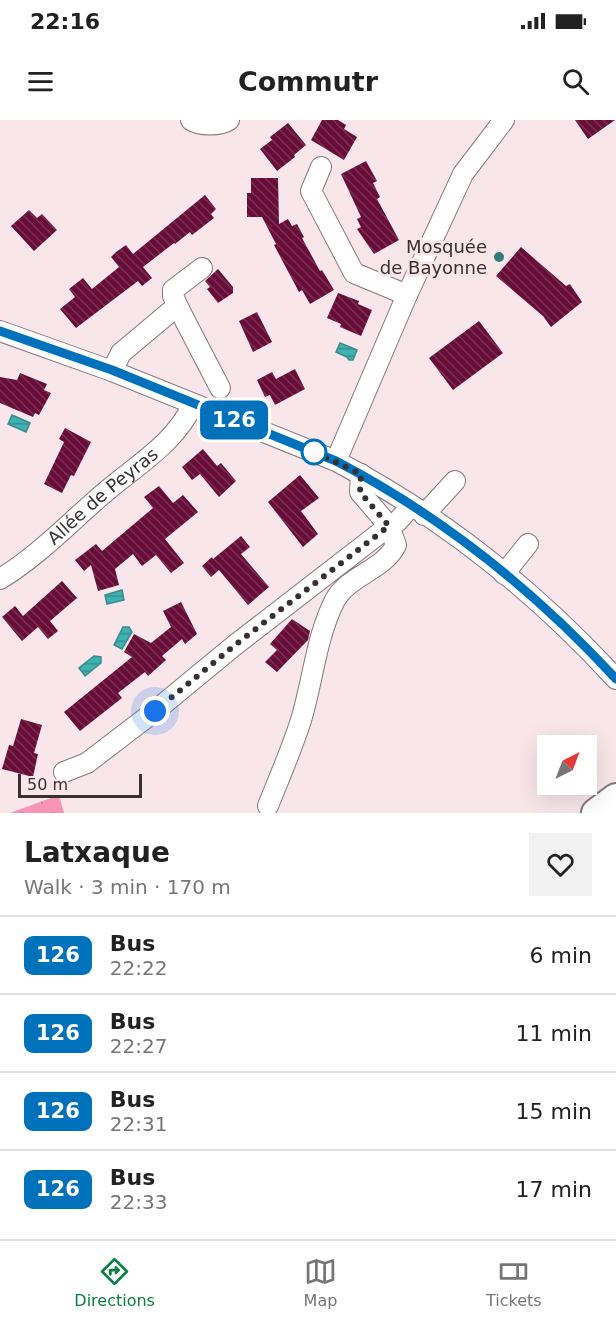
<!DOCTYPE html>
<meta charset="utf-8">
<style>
body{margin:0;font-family:"DejaVu Sans",sans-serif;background:#f2f2f2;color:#222;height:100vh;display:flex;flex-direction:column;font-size:22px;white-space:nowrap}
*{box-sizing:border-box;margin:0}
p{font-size:20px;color:#767676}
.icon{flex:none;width:33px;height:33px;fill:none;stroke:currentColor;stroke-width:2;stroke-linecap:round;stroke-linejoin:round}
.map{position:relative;height:693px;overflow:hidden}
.details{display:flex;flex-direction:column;background:#fff;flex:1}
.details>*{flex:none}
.badge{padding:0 12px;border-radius:9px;font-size:21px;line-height:39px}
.needle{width:39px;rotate:42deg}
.tools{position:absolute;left:537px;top:615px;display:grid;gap:12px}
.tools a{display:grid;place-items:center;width:60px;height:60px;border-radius:0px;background:#fff;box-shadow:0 6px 24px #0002;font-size:30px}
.scale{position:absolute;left:18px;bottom:15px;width:124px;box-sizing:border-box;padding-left:6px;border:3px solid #373032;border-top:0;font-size:16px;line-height:21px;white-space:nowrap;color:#373032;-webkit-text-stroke:4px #f8e6eb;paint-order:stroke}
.you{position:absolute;width:30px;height:30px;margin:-15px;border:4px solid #fff;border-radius:50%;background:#1a73e8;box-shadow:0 0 0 9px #1a73e833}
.map>.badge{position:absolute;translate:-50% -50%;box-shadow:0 0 0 3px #fff}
.round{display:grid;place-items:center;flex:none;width:63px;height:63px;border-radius:0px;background:#f2f2f2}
.head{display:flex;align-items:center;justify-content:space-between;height:102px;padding:0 24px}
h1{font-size:28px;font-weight:800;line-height:45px}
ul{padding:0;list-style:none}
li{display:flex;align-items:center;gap:18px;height:78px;padding:0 24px;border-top:2px solid #e0e0e0}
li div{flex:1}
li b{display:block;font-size:22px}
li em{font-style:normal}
li .badge{min-width:66px;font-weight:700;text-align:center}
.status{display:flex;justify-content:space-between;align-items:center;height:42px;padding:0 30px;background:#fff;direction:ltr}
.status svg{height:16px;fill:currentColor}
header{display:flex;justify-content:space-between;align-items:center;height:78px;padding:0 24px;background:#fff;font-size:27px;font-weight:800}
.dock{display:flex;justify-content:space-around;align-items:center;height:84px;border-top:2px solid #e0e0e0;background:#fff;font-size:16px;color:#767676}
.dock a{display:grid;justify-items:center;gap:3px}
.dock .current{color:#0b8043}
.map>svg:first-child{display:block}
.forest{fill:url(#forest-crowns)}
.water{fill:url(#water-rules);stroke:#3c8a8c;stroke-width:1.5}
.building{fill:url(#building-back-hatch)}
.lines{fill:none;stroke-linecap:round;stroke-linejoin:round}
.minor-casing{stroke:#86767b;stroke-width:22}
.highway-casing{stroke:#86767b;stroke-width:32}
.minor{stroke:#fff;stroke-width:20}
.highway{stroke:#fff;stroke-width:28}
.line-casing{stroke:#fff;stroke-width:14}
.line{stroke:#0072bc;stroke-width:9}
.walk{stroke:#373032;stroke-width:6;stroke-dasharray:0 10.8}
.poi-dot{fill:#327c7c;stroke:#f8e6eb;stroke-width:2}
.stop-dot{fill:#fff;stroke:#0072bc;stroke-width:3}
.labels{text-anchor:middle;stroke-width:6;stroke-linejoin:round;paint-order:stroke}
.poi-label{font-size:18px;fill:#373032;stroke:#f8e6eb;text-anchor:end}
.street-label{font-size:18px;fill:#373032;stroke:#f8e6eb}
</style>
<div class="status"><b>22:16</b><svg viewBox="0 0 49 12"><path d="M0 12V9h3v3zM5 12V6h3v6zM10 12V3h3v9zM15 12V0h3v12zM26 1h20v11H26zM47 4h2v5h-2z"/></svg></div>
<header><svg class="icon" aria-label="menu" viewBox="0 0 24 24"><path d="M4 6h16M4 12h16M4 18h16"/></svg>Commutr<svg class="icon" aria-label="search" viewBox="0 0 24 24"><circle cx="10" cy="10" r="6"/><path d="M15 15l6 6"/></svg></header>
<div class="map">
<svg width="616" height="693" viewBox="0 0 616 693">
<defs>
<pattern id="forest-crowns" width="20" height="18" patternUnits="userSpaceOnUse" patternTransform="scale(1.5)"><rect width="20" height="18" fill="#f994b7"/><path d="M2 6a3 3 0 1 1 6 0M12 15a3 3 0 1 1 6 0" fill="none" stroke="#ca7995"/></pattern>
<pattern id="water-rules" width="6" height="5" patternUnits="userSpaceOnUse" patternTransform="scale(1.5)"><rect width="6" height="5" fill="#3eb1b2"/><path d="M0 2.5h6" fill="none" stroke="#359091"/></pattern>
<pattern id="building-back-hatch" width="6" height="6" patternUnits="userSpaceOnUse" patternTransform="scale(1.5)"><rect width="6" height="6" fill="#670d37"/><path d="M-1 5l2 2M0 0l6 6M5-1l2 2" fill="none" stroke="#793153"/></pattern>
</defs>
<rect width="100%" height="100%" fill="#f8e6eb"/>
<!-- forest -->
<path class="forest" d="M59,675L64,693H10Z"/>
<!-- water -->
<path class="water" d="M340,223L357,230L353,240H349L347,237L336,232Z
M12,295L30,303L26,312L8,304Z
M122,470L124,480L107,484L105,475Z
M123,507H129L132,512L122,529L114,525Z
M94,536L101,537V543L85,556L79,548Z"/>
<!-- building -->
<path class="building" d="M322,0H338L346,5L344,9L357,17L344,40L311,20Z
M575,0H615L588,19Z
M288,3L306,25L294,35L295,37L277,51L260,29L272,20L270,17Z
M366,41L377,61L373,63L380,77L377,79L399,120L374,134L357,109L361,107L357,99L361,97L341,54Z
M251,58H278L279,104L288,99L292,106L297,104L304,117L302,118L320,151L322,150L334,170L310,184L302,170L299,172L274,125L276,124L262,97H247V73H251Z
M205,75L216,89L211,94L214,98L192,115L190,112L175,124L174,123L143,147L152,158L142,166L138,161L76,208L60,189L75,177L69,169L83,158L92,169L119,147L111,137L116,132L126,125L133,134Z
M29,90L37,98L42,94L57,110L34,131L11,106Z
M521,127L566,166L570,164L582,182L551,207L543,196L496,156Z
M218,149L233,167V173L218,183L207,169L210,167L205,161Z
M338,173L359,181L358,184L372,190L361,216L340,207L341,204L327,198Z
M257,192L272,222L253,232L239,201Z
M479,201L503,233L453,270L429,238Z
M295,249L305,269L275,285L270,275L265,277L257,260L272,252L276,259Z
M20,253L47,264L44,270L51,273L39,295L35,293L33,297L0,283V257L17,260Z
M65,308L91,322L74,356L71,355L62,373L44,364L64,322L59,319Z
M203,329L217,346L221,343L236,361L219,377L200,354L192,360L182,347Z
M300,355L319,378L301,391L318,414L303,427L268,382Z
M159,366L173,383L183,375L198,392L165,419L184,443L171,453L156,435L142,446L133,434L115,449L119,465L98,471L91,445L84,451L75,440L96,424L102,431L153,388L144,377Z
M241,416L250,427L241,434L269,467L248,485L219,450L211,457L202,446L212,437L213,439Z
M62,461L77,478L50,501L58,511L48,519L38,507L22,521L2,497L15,486L23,496Z
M181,482L197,514L185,524L182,519L162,536L166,540L148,556L145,552L118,573L122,578L80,611L64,592L132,537L124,532L134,514L151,523L171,507L163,491Z
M292,499L310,511L308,520L277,552L265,542L277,530L270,524Z
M21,599L42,605L34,633L38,634L33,657L2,649L9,625L13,626Z"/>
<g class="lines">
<defs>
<g id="minor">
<path d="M191,0C200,6 220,6 229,0"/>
<path d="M321,47L311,71L354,153L407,175"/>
<path d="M179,189L173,176V170L202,148"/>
<path d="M0,211L112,251L336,341C441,396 536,472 616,559"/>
<path d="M112,251L121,233L170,192L179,189L220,268"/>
<path d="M336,341L407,175L463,54L504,0"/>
<path d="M361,354L360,372L389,406L398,401L411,386"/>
<path d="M424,395L455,361"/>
<path d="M504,454L528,424"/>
<path id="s1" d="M0,459C38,436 69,403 103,374C135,346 175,324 193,284"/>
<path d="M64,652L87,643L155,591L235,525L389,406L396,425C384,450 349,455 335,480C316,517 313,561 301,600C292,629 279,658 268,686"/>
</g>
<path id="highway" d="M596,693L616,678"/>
</defs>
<!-- minor casing -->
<use href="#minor" class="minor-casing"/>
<!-- highway casing -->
<use href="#highway" class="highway-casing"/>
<!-- minor -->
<use href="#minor" class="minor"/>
<!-- highway -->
<use href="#highway" class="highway"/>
</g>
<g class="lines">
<defs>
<path id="line" d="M0,211L112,250L336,341C441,396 536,472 616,559"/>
</defs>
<!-- line casing -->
<use href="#line" class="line-casing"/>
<!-- line -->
<use href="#line" class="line"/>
<!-- walk -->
<path class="walk" d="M155,591L235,525L389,406L360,372L361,354L314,332"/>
</g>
<!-- markers -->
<circle class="poi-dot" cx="499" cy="137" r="6"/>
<circle class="stop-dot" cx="314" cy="332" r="12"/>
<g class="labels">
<!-- poi labels -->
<g class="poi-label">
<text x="487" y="133">Mosquée<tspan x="487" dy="21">de Bayonne</tspan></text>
</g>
<!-- street labels -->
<g class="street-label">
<text dy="6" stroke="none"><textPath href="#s1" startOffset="132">Allée de Peyras</textPath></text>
</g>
</g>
</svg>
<div class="tools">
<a><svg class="needle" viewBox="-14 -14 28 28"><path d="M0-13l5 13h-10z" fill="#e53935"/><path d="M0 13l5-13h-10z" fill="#767676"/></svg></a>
</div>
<div class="scale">50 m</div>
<div class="you" style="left:155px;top:591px"></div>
<b class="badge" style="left:234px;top:300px;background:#0072bc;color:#fff">126</b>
</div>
<section class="details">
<div class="head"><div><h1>Latxaque</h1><p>Walk · 3 min · 170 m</p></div><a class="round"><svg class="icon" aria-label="heart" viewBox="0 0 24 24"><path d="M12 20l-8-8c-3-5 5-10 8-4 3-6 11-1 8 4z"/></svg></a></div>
<ul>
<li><span class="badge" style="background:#0072bc;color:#fff">126</span><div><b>Bus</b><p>22:22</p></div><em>6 min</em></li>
<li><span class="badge" style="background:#0072bc;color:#fff">126</span><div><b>Bus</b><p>22:27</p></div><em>11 min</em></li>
<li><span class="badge" style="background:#0072bc;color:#fff">126</span><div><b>Bus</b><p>22:31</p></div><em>15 min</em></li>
<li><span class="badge" style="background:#0072bc;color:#fff">126</span><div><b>Bus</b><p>22:33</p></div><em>17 min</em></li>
</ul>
</section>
<nav class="dock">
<a class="current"><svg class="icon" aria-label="directions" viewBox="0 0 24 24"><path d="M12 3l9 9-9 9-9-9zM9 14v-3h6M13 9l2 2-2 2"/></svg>Directions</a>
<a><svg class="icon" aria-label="map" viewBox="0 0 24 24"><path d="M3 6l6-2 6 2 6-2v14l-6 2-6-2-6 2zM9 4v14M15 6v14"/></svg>Map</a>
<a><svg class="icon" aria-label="tickets" viewBox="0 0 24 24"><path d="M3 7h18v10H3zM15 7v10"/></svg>Tickets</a>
</nav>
